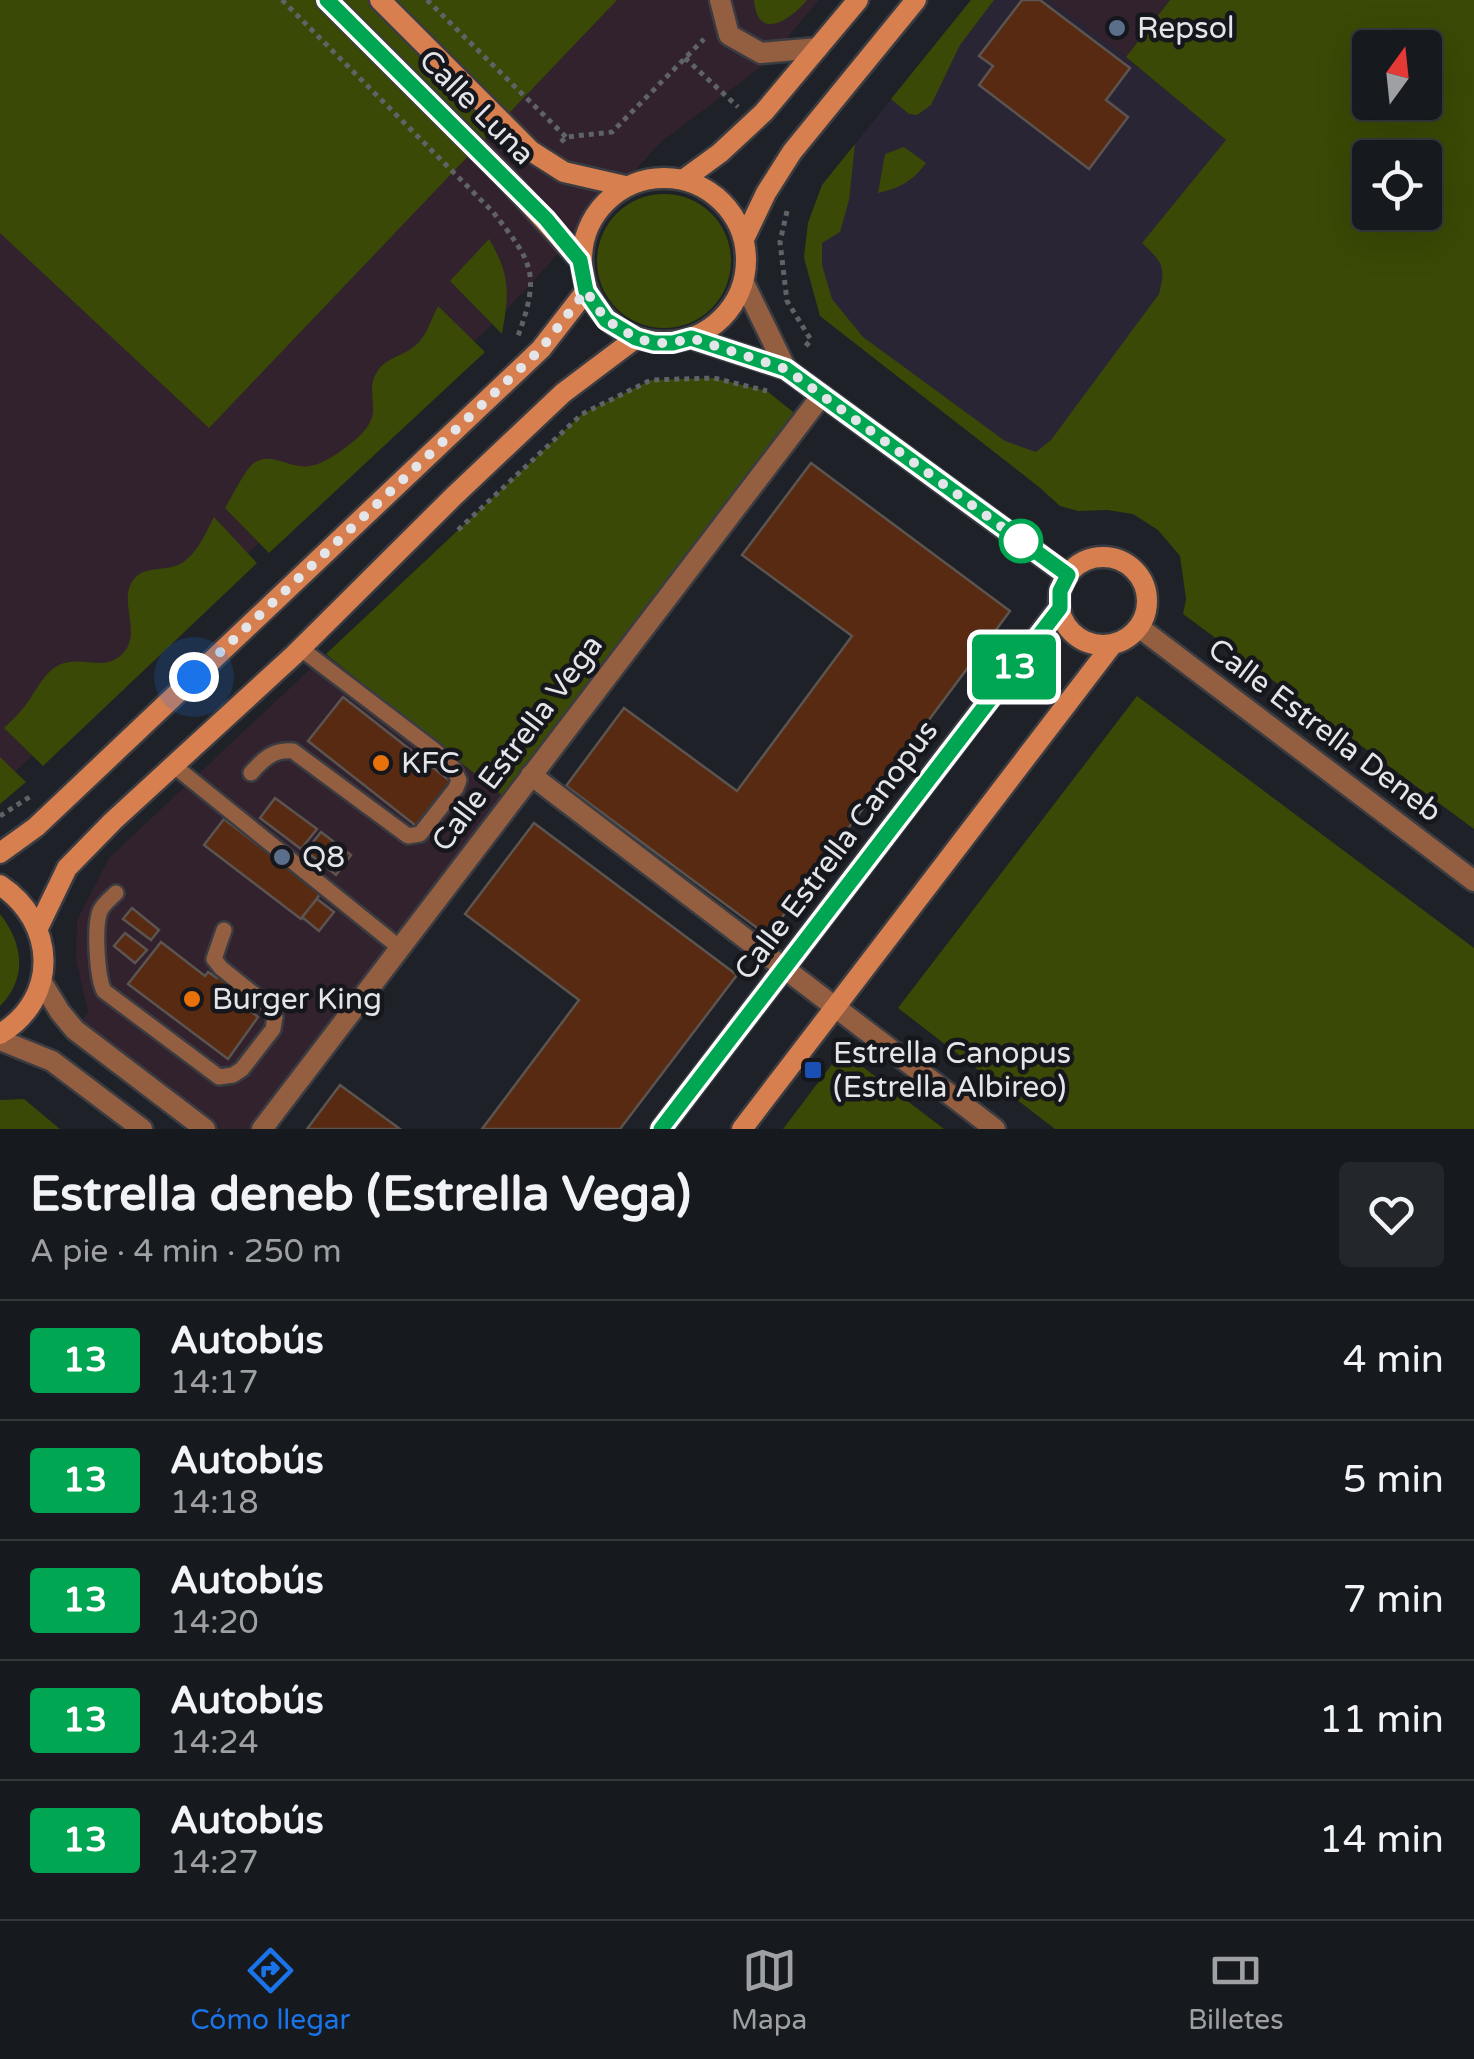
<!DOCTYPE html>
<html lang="es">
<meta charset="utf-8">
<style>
body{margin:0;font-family:"Varela Round",sans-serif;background:#23262a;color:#f1f3f6;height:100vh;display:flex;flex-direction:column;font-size:38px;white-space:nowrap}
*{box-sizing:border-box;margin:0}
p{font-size:32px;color:#9ea0a4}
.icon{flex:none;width:55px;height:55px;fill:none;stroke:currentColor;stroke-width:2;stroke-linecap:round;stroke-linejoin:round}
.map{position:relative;height:1129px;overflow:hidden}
.drawer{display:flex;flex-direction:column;background:#16191d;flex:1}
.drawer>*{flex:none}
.badge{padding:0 20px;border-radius:8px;font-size:35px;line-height:65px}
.needle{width:65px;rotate:15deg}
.controls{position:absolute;left:1352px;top:30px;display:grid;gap:20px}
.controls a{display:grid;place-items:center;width:90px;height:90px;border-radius:10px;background:#16191d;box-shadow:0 10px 40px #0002,0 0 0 2px #35383b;font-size:50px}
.you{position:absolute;width:50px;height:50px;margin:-25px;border:8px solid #fff;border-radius:50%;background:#1a73e8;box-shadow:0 0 0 15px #1a73e833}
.map>.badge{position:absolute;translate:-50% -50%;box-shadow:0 0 0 5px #fff}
.round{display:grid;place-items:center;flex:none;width:105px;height:105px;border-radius:10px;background:#23262a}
.head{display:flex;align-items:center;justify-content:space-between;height:170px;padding:0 30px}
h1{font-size:48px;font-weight:700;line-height:75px}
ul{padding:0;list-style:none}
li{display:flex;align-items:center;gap:30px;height:120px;padding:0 30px;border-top:2px solid #35383b}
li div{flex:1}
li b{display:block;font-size:38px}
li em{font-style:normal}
li .badge{min-width:110px;font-weight:700;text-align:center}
.tabs{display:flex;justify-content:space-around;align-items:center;height:140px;border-top:2px solid #35383b;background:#16191d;font-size:28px;color:#9ea0a4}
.tabs a{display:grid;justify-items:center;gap:5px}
.tabs .selected{color:#1a73e8}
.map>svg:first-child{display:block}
.commercial{fill:#31222e}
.industrial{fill:#292535}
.green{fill:#3a4905;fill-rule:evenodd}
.building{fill:#572a11;stroke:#5b5450;stroke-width:2.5}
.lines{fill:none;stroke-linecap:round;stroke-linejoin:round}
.lane-casing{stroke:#3a3c42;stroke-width:20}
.street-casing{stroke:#3a3c42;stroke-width:25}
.secondary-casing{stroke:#3a3c42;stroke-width:25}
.path{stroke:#5f6267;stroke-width:5;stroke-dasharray:5 5;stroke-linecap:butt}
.lane{stroke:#945e41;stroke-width:15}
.street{stroke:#945e41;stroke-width:20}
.secondary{stroke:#d77f4f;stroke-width:20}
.line-casing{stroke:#fff;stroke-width:22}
.line{stroke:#00a651;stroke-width:15}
.walk{stroke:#e3e5e9;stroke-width:10;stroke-dasharray:0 18}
.service-dot{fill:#5c6f8a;stroke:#15171d;stroke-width:4}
.stop-dot{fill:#fff;stroke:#00a651;stroke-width:5}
.food-dot{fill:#e8710a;stroke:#15171d;stroke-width:4}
.transit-dot{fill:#1a4fb4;stroke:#15171d;stroke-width:4}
.labels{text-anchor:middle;stroke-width:9;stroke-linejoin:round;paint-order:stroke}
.poi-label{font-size:30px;fill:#e3e5e9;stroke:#15171d;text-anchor:start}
.street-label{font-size:30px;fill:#e3e5e9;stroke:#15171d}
</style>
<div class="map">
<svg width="1474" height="1129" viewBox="0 0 1474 1129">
<rect width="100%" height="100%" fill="#1e2127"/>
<!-- commercial -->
<path class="commercial" d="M0,0H819L765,64L661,142L498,319L0,786Z
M1048,0H1170L1126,57Z
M326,654L510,802L262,1129H205L75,1030L88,1012L76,959L77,920L109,858Z"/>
<!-- industrial -->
<path class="industrial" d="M971,0H1049L1126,57L1226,140L1283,181L1039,487L820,316L804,261L808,223L822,185Z"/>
<!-- green -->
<path class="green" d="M0,0H617L209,428L0,233Z
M754,0H807C791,20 757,42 754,0Z
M971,0H994L960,45L931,105L917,115L909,114L891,99Z
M1170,0H1474V829L1183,614L1186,599L1180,556L1158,530L1133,514L1107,510L1078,511L1060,506L1039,487L820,316L804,257L808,223L822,185L855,144L849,200L840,232L822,243V265L832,299L863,337L1005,441L1036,452L1051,440L1159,294C1166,266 1163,263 1142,243L1226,140L1126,57ZM1370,48H1425V102H1370ZM1370,158H1425V212H1370Z
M904,147L926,163C913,181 900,188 878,193L885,154Z
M597 261a67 67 0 1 1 134 0a67 67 0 1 1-134 0Z
M489,239C511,276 509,293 502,334L450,281Z
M438,306L485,352L269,553L225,508C232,497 245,469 254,463C269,453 283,464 299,466C312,468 324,462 335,455C349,445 374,429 373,409C373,396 369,384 377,372C385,358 403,356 415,346C427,336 431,319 438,306Z
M714,378L767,391L803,420L510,802L326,654L582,414L651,380Z
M214,517L257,563L43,766L4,728C11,721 19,714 25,706C35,693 44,672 59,665C82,654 106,674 124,652C142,631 117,600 134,579C144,566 164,571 178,565C195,558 206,533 214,517Z
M1137,696L1474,948V1129H1055L898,1008Z
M0,757L26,782L0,804Z
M0,914C23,943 28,978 0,1006Z
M842,1051L944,1129H783Z
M24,1099L60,1129H0V1100Z"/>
<!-- building -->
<path class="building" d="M1022,0H1040L1130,68L1106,100L1128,117L1089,169L979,85L993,66L979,56Z
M811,463L1010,611L768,936L566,786L624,708L737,791L852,636L742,555Z
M343,697L454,784L420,829L308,741Z
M275,798L317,829L301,849L260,818Z
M224,819L321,893L301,919L204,845Z
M534,823L737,975L620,1129H482L579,1000L465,914Z
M321,832L351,855L336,875L306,851Z
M317,899L334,912L319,931L302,917Z
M132,908L159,930L151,940L123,919Z
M125,933L147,950L135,963L114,946Z
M161,942L205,976L208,972L217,978L221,973L234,983L227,993L242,1005L249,996L258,1003L252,1012L258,1017L228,1059L128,984Z
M340,1085L400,1129H307Z"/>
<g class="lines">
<defs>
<path id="lane" d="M173,765L400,948
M251,773C263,759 274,749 293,751L408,836L420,834L456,788L459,780L453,768L434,750L300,648
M116,893C110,899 103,904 100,911C94,927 97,977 104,991L219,1077L233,1075L242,1069L273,1029L275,1017L271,1008L221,968L214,959L224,930"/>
<path id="street" d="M720,0L729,35L761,53L818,48
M744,283L786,369
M691,338L786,369L1067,575
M1140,628L1474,881
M531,775L995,1129
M41,981L60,1012L75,1030L205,1129
M0,1040L52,1061L142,1129
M262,1129L822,395
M661,1129L1059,608"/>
<path id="secondary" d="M327,0L505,177L580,260
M380,0L531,151L564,172L625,186
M582 260a82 82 0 1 1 164 0a82 82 0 1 1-164 0Z
M683,180L720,153L764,112L858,0
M744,239L766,193L792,152L916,0
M1059 601a44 44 0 1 1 88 0a44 44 0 1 1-88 0Z
M0,853L36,827L541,349L586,291
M0,885C56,922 60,998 0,1034
M38,928L67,868L113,821L294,655L454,496L563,393L636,338
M742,1129L1112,645"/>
</defs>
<!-- lane casing -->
<use href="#lane" class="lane-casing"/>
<!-- street casing -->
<use href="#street" class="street-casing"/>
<!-- secondary casing -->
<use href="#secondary" class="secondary-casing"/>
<!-- path -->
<path class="path" d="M282,0L493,212C532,262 541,273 518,336
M427,0L566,137
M685,58L738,107
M561,142L566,137L612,132L704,39
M787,211L780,242L787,301L811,340L803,349
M458,530L582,414L651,380L714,378L767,391
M0,816L31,796"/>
<!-- lane -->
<use href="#lane" class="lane"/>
<!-- street -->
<use href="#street" class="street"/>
<!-- secondary -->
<use href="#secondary" class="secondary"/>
</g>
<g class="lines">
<defs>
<path id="line" d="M327,0L546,219L580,260L586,291L606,320L636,338L654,343H673L691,338L786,369L1068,575L1060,591V608L661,1129"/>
</defs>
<!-- line casing -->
<use href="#line" class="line-casing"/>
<!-- line -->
<use href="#line" class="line"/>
<!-- walk -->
<path class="walk" d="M194,677L541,349L586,291L606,320L636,338L654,343H673L691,338L786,369L1021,541"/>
</g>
<!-- markers -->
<g class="service-dot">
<circle cx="1117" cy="28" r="10"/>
<circle cx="282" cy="857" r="10"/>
</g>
<circle class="stop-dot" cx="1021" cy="541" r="20"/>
<g class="food-dot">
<circle cx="381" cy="763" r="10"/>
<circle cx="192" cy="999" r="10"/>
</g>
<rect class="transit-dot" x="803" y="1060" width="20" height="20" rx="5"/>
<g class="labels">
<!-- poi labels -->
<g class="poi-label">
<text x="1137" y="38">Repsol</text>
<text x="401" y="773">KFC</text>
<text x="302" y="867">Q8</text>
<text x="212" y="1009">Burger King</text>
<text x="833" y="1063">Estrella Canopus<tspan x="833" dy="34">(Estrella Albireo)</tspan></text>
</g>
<!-- street labels -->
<g class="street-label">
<text transform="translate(477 107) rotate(45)" y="10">Calle Luna</text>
<text transform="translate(1325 730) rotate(37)" y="10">Calle Estrella Deneb</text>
<text transform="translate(517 743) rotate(-53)" y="10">Calle Estrella Vega</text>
<text transform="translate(836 850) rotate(-53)" y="10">Calle Estrella Canopus</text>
</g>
</g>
</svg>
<div class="controls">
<a><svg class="needle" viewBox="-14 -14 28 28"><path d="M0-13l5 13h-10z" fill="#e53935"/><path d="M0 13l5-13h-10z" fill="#9ea0a4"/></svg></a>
<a><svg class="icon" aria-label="locate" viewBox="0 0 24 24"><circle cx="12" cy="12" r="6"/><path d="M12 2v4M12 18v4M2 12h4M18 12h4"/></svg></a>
</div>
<div class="you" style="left:194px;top:677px"></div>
<b class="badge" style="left:1014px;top:667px;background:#00a651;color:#fff">13</b>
</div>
<section class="drawer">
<div class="head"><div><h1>Estrella deneb (Estrella Vega)</h1><p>A pie · 4 min · 250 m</p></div><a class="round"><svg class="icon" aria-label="heart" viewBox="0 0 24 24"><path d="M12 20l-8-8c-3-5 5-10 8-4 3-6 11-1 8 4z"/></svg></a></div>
<ul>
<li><span class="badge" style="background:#00a651;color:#fff">13</span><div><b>Autobús</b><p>14:17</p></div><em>4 min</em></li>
<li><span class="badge" style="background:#00a651;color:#fff">13</span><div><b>Autobús</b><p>14:18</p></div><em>5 min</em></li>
<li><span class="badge" style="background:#00a651;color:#fff">13</span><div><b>Autobús</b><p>14:20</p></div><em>7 min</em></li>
<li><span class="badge" style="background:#00a651;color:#fff">13</span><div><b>Autobús</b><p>14:24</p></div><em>11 min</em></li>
<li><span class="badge" style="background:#00a651;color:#fff">13</span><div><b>Autobús</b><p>14:27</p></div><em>14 min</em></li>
</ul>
</section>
<nav class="tabs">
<a class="selected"><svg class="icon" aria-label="directions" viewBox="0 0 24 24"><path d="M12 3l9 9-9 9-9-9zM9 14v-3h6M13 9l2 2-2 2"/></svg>Cómo llegar</a>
<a><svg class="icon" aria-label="map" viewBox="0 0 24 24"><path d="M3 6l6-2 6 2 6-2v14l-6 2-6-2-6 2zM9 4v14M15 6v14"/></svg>Mapa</a>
<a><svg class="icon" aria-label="tickets" viewBox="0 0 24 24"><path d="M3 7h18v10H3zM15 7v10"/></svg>Billetes</a>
</nav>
